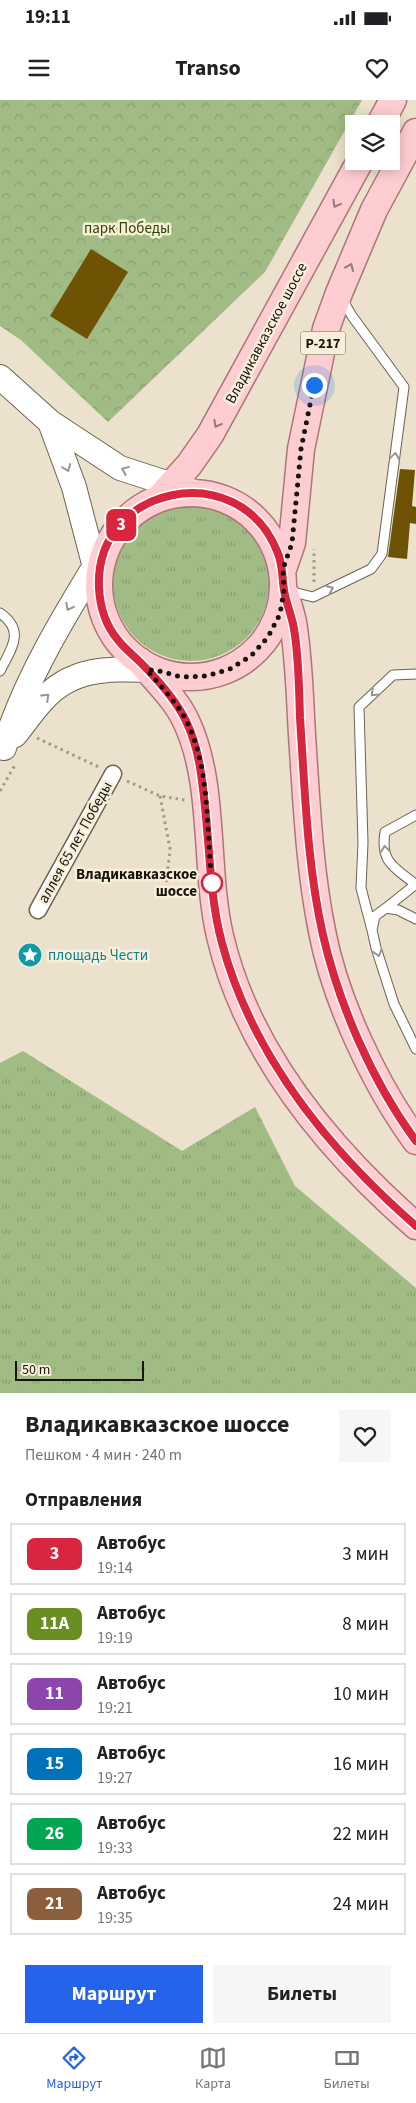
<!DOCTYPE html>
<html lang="ru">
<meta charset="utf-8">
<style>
body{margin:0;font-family:"Source Sans 3",sans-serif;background:#f6f6f6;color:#202124;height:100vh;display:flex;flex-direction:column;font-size:19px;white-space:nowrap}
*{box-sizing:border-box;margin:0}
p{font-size:16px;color:#757577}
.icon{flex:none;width:28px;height:28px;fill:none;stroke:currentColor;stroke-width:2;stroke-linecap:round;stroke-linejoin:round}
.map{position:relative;height:1293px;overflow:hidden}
.details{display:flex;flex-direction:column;background:#fff;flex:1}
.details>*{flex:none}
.badge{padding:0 10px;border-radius:8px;font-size:18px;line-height:32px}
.fabs{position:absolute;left:345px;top:15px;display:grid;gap:10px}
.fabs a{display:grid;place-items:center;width:55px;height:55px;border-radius:0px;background:#fff;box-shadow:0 2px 12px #0003;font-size:25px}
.scale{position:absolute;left:15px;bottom:12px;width:129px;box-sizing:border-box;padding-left:5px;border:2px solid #18140d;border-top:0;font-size:14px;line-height:18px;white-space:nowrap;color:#18140d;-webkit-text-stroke:4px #f8eed9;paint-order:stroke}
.you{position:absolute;width:25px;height:25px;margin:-12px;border:4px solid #fff;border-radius:50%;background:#1a73e8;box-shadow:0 0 0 8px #1a73e833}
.map>.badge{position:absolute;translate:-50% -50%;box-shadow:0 0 0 2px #fff}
h2{padding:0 25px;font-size:19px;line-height:45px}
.round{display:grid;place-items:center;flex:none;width:52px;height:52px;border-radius:0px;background:#f6f6f6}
.headline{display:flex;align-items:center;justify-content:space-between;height:85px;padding:0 25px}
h1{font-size:24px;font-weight:700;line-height:38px}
.button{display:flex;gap:10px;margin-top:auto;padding:10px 25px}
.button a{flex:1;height:58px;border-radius:0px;background:#2563eb;color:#fff;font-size:20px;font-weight:700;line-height:58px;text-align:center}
.button a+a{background:#f6f6f6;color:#202124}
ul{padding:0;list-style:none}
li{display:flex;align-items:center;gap:15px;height:62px;margin:0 10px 8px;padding:0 15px;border:2px solid #e0e0e0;border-radius:0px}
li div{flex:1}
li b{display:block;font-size:19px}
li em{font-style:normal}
li .badge{min-width:55px;font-weight:700;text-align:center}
.status{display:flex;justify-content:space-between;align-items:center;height:35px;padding:0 25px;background:#fff;direction:ltr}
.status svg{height:14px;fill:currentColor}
header{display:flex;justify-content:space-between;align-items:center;height:65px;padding:0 25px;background:#fff;font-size:22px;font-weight:700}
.dock{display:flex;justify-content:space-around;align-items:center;height:70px;border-top:1px solid #e0e0e0;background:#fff;font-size:14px;color:#757577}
.dock a{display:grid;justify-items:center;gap:2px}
.dock .current{color:#2563eb}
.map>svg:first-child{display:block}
.grass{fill:url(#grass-tufts)}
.park{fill:url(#park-crowns)}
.building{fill:#6f5305}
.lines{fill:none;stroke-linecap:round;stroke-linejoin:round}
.lane-casing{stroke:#6c6351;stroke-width:11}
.street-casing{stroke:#6c6351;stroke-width:19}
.secondary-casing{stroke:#6c6351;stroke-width:26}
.primary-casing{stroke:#ac7679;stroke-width:29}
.path{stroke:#a19989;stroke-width:3;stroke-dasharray:2.5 4;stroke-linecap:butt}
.lane{stroke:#fff;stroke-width:9}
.street{stroke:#fff;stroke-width:16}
.secondary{stroke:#fff;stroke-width:24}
.primary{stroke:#fdcdd1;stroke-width:26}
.oneway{stroke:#967a79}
.oneway2{stroke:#979592}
.line-casing{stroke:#fff;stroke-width:11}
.line{stroke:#d7263d;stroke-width:8}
.walk{stroke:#18140d;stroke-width:5;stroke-dasharray:0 9}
.stop-dot{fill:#fff;stroke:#d7263d;stroke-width:2.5}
.labels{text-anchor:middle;stroke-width:5;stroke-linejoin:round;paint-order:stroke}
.shield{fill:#f8eed9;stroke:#5b554a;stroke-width:1}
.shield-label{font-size:14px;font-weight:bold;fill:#18140d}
.park-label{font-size:15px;fill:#2c4600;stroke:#f8eed9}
.street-label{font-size:15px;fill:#18140d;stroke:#f8eed9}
.stop-label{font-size:15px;font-weight:bold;fill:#18140d;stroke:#f8eed9;text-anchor:end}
.culture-label{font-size:15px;fill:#0d838f;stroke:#f8eed9;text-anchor:start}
</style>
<div class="status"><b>19:11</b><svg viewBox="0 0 49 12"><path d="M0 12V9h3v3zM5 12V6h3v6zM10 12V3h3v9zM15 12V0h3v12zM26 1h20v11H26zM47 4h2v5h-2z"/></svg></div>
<header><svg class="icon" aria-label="menu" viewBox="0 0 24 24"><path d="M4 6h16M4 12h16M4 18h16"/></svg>Transo<svg class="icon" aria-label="heart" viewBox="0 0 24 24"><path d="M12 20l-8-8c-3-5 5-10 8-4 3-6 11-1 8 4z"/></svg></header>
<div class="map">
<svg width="416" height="1293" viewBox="0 0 416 1293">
<defs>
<pattern id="grass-tufts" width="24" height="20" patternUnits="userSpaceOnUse" patternTransform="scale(1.25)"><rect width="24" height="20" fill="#a0bb83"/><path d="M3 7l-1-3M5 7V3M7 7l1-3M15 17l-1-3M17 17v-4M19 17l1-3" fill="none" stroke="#89a070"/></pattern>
<pattern id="park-crowns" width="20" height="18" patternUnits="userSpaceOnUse" patternTransform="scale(1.25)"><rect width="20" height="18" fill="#a0bb83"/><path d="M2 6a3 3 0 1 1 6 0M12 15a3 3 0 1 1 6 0" fill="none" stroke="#89a070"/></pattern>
</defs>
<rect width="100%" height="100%" fill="#ebe1cc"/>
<!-- grass -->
<path class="grass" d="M113 483a78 78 0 1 1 156 0a78 78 0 1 1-156 0Z
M23,951L182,1051L255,1007L295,1086L416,1188V1293H0V963Z"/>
<!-- park -->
<path class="park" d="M0,0H362L265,172L108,322L21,240L0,226Z"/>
<!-- building -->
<path class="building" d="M91,149L128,172L87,239L50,216Z
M400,369L415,370L412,406L416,407V424L410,423L407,459L388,457Z"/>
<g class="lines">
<defs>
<path id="lane" d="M289,491L313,497L371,469L382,454L404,287L352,216L342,199
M0,513C26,531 11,549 0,571
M415,784C394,767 380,762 385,732L416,715
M386,808L416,784
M416,819L398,810L386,808L375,816L372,830L376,848L394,904L416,949
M372,830L361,788L363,743L359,607L393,575L416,574"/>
<path id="street" d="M38,810L113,674"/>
<path id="secondary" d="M0,277L50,322L120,368L194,392
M50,322L74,387L97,475
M15,635C24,624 32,612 42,601C73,565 113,569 157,570
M4,648C25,578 69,508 107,446"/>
<path id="primary" d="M380,24L393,0
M99 485a92 92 0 1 1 184 0a92 92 0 1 1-184 0Z
M160,397L189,365L210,335L360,61
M283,469L292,443L301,349L326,229L339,193L374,110L416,32
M285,493C288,505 293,517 294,529C300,569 300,610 303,650C307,711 310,772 322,831C335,900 375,985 416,1041
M140,561C155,580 176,599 186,621C216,684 204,768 220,836C247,952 329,1050 416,1126"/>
</defs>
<!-- lane casing -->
<use href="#lane" class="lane-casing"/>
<!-- street casing -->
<use href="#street" class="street-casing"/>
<!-- secondary casing -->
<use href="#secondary" class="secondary-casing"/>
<!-- primary casing -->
<use href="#primary" class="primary-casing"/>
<!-- path -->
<path class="path" d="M314,482V449
M37,638L99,667
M127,681L160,696L185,700
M0,691L15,665
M160,696L170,749L166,788"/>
<!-- lane -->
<use href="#lane" class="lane"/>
<!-- street -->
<use href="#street" class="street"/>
<!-- secondary -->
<use href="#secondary" class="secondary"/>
<!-- primary -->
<use href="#primary" class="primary"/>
</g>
<!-- one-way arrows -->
<defs><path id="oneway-chevron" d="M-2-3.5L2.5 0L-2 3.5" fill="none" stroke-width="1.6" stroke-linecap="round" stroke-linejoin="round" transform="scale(1.25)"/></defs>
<g class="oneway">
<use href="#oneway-chevron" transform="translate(336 104) rotate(119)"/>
<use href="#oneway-chevron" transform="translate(350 167) rotate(-67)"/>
<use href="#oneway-chevron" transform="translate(217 324) rotate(119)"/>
</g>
<g class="oneway2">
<use href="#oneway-chevron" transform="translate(395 356) rotate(-82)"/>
<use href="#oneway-chevron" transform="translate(67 368) rotate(69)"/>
<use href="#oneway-chevron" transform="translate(125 370) rotate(-158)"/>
<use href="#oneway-chevron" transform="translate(330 489) rotate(-24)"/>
<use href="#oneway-chevron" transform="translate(69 507) rotate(118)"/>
<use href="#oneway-chevron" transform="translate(374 593) rotate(137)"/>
<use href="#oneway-chevron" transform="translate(46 597) rotate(-44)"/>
<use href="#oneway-chevron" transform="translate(385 749) rotate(-96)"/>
<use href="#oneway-chevron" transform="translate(378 853) rotate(73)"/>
</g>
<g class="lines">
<defs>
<path id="line" d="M416,1041C373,983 339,905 323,835C307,765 305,690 300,618C299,589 299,558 294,529C292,516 286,503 284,490C282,477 283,464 277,451C239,356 94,385 99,488C100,507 106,526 118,540C125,549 133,555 141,563C157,579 176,600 186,621C199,648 202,677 205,707C210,752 210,799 222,843C252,956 330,1051 416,1126"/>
</defs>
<!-- line casing -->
<use href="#line" class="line-casing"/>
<!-- line -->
<use href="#line" class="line"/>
<!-- walk -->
<path class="walk" d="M212,783C206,730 211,667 185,618C175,601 160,585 147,570H156L181,577L206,576L230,569L241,562L251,556L268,537L280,514L284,490L283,469L292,443L301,349L314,285"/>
</g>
<!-- icons -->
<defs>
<symbol id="sight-disc" viewBox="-11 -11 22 22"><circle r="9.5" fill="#0f9aa8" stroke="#f8eed9"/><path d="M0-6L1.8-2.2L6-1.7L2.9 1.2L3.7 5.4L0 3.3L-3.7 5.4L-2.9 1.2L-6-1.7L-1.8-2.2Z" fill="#fff"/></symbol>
</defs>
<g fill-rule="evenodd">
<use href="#sight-disc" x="16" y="841" width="28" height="28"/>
</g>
<!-- markers -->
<circle class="stop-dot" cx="212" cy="783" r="10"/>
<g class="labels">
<!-- shield labels -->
<rect class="shield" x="300.5" y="231.5" width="45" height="23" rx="4"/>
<g class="shield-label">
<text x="323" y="248">Р-217</text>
</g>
<!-- park labels -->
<g class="park-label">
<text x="127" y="133">парк Победы</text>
</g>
<!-- street labels -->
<g class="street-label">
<text transform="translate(266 233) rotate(-62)" y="5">Владикавказское шоссе</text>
<text transform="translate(75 742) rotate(-61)" y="5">аллея 65 лет Победы</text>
</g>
<!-- stop labels -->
<g class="stop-label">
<text x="197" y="779">Владикавказское<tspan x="197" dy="17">шоссе</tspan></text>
</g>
<!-- culture labels -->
<g class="culture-label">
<text x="48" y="860">площадь Чести</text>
</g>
</g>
</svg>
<div class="fabs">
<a><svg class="icon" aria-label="layers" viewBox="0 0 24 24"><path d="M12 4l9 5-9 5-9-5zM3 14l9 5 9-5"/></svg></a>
</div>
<div class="scale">50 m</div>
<div class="you" style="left:314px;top:285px"></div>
<b class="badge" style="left:121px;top:425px;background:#d7263d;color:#fff">3</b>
</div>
<section class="details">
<div class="headline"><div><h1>Владикавказское шоссе</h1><p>Пешком · 4 мин · 240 m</p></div><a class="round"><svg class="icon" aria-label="heart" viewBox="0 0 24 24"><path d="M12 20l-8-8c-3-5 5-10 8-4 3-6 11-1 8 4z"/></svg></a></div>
<h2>Отправления</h2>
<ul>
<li><span class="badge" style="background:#d7263d;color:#fff">3</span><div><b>Автобус</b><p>19:14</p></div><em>3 мин</em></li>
<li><span class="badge" style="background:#6b8e23;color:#fff">11А</span><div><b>Автобус</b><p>19:19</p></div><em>8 мин</em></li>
<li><span class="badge" style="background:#8e44ad;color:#fff">11</span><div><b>Автобус</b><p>19:21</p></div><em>10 мин</em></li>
<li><span class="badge" style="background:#0072bc;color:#fff">15</span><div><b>Автобус</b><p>19:27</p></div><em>16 мин</em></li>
<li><span class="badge" style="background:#00a651;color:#fff">26</span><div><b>Автобус</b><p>19:33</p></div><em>22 мин</em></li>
<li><span class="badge" style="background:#8b5e3c;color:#fff">21</span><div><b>Автобус</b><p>19:35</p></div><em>24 мин</em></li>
</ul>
<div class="button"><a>Маршрут</a><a>Билеты</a></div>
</section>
<nav class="dock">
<a class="current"><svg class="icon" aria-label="directions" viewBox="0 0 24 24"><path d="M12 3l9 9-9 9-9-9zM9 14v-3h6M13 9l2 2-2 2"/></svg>Маршрут</a>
<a><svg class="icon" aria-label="map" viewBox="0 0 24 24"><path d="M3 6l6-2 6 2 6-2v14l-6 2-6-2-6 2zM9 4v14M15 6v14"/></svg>Карта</a>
<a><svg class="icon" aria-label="tickets" viewBox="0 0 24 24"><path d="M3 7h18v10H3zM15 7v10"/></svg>Билеты</a>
</nav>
